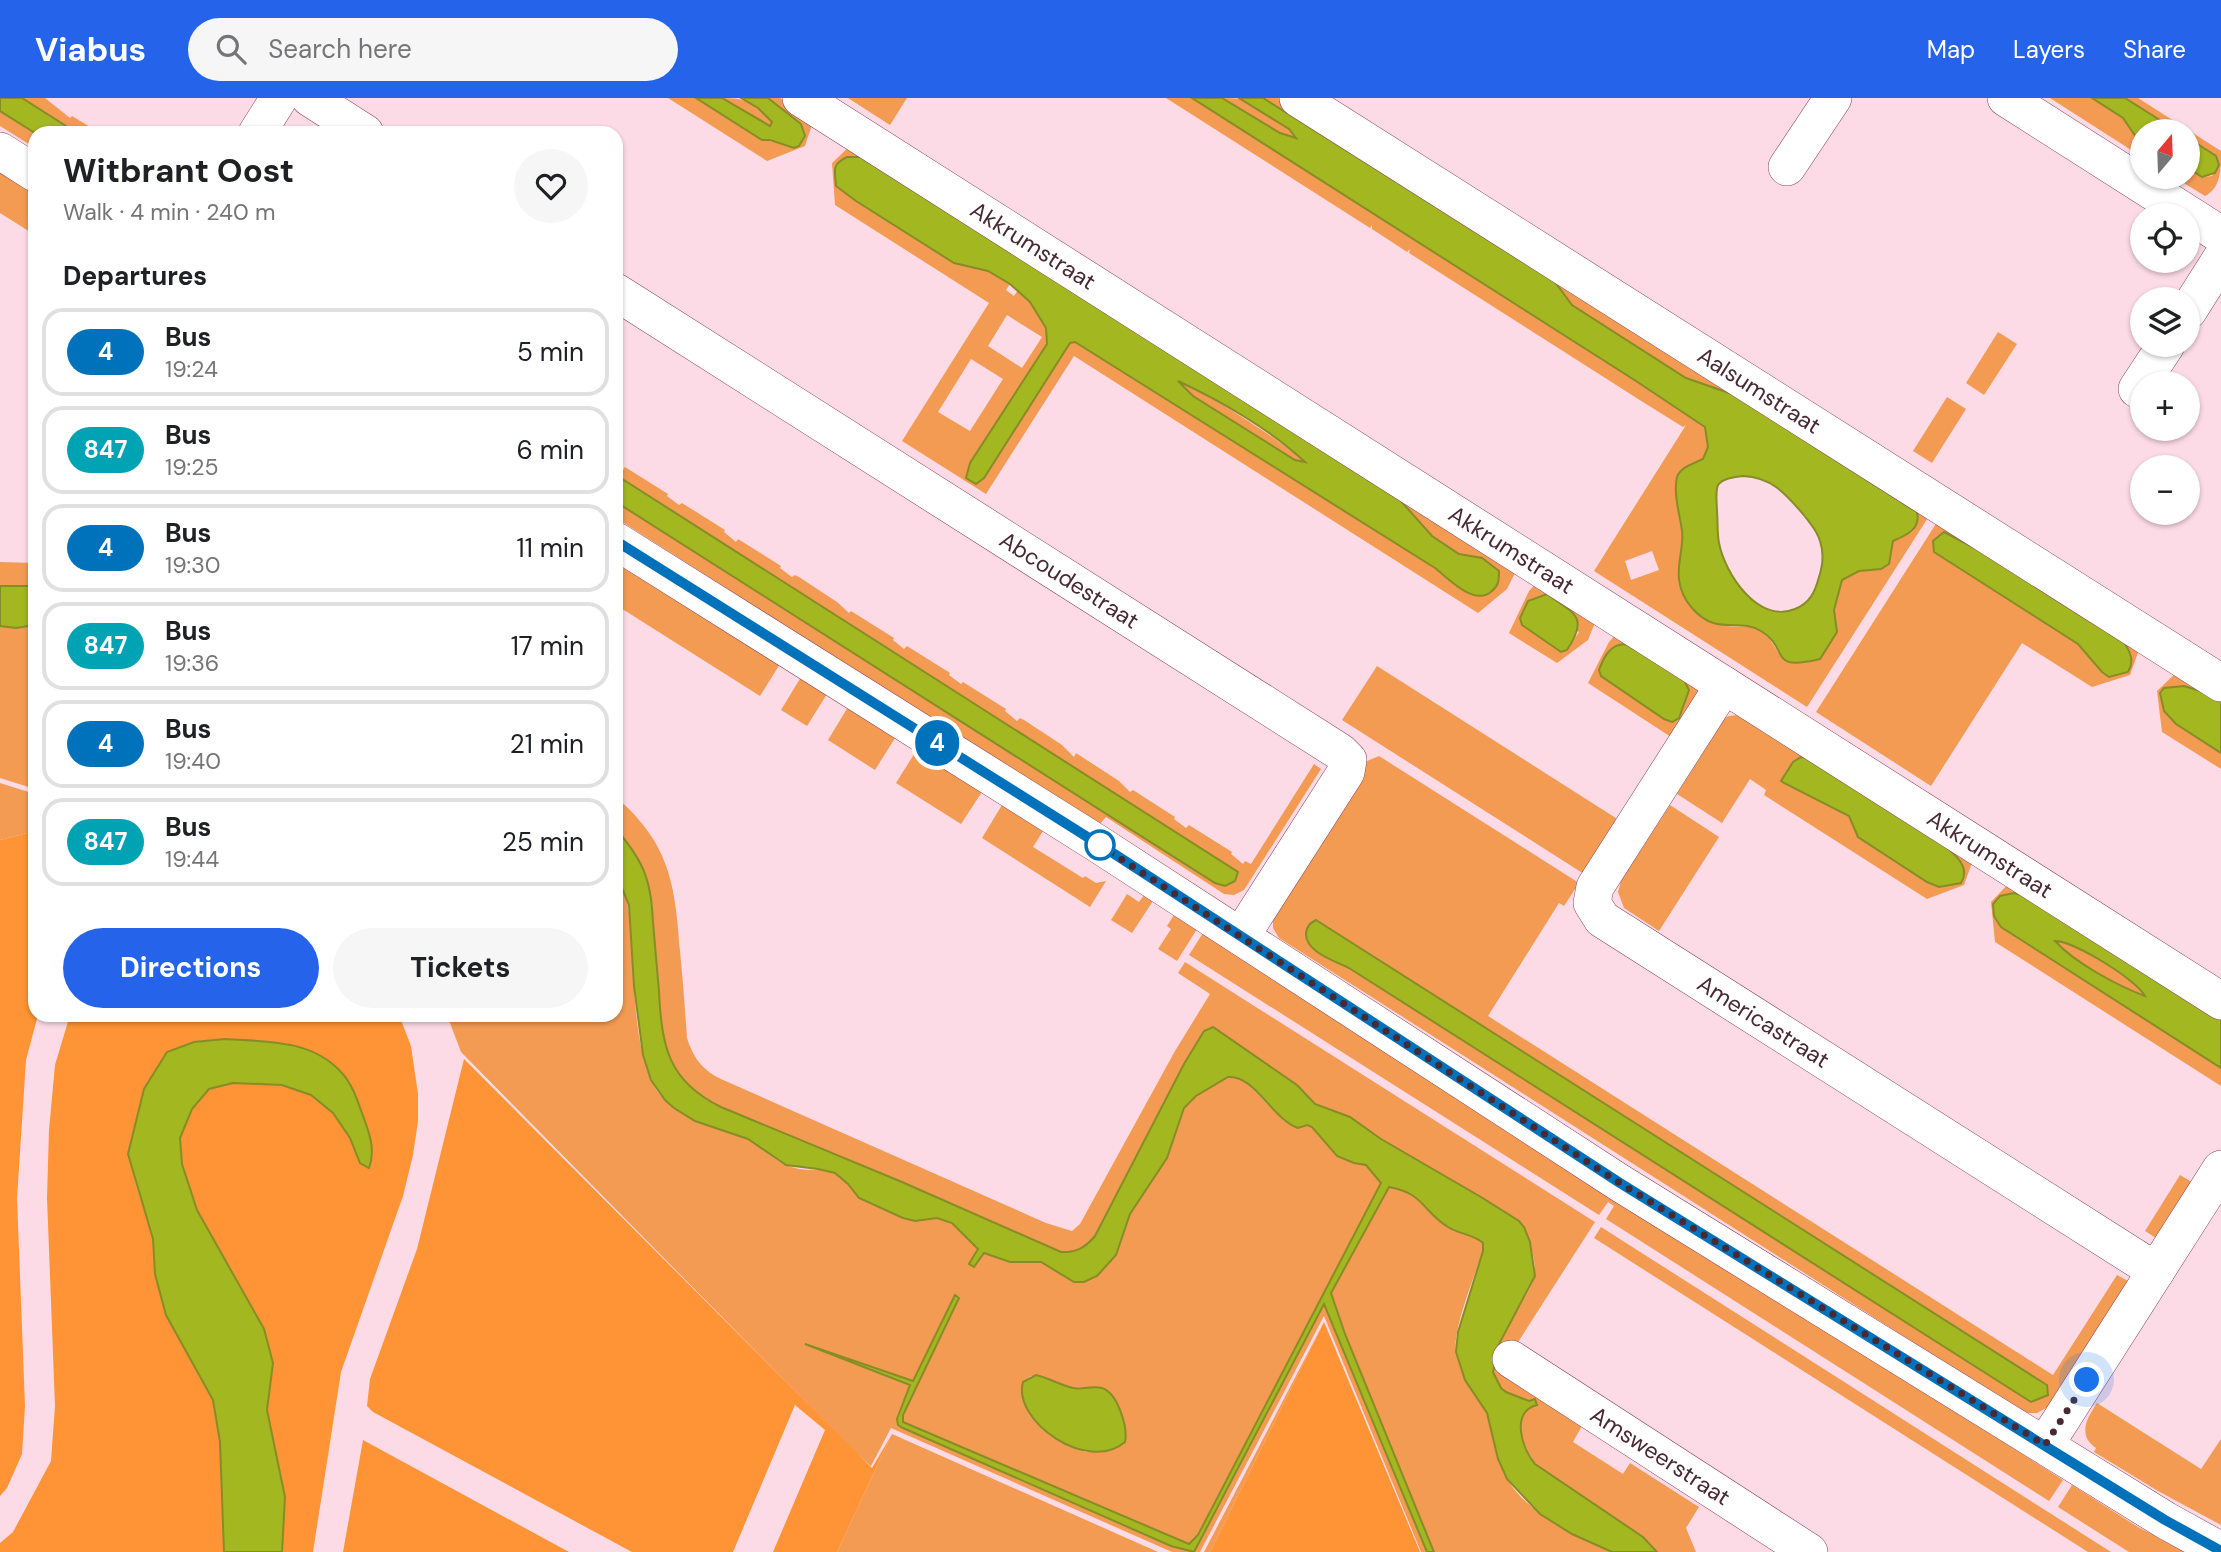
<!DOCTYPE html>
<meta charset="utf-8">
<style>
body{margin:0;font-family:"DM Sans",sans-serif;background:#f6f6f6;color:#202124;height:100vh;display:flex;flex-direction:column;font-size:26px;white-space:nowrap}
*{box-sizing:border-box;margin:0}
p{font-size:23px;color:#757577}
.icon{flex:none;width:38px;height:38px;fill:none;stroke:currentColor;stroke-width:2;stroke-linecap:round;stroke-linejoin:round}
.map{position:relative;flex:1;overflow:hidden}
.drawer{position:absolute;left:28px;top:28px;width:595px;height:896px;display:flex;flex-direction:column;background:#fff;border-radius:21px;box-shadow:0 2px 5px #0004}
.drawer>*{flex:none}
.badge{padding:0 14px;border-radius:23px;font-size:24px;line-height:46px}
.needle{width:46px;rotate:19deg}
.controls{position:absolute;left:2130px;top:21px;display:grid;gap:14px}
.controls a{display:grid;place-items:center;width:70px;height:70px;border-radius:50%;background:#fff;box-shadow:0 2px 5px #0004;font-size:35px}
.you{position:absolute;width:35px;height:35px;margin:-18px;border:5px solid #fff;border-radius:50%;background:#1a73e8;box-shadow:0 0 0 10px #1a73e833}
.map>.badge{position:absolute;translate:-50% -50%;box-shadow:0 0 0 4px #fff}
h2{padding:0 35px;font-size:26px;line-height:63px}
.round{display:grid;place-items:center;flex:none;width:74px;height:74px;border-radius:37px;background:#f6f6f6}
.overview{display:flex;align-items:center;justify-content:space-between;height:119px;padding:0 35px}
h1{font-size:33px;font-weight:700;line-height:52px}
.primary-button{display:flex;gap:14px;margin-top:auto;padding:14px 35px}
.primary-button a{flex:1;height:80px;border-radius:42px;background:#2563eb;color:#fff;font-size:28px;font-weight:700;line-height:80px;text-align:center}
.primary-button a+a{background:#f6f6f6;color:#202124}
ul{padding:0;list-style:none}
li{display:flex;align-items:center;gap:21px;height:88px;margin:0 14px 10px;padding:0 21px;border:4px solid #e0e0e0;border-radius:21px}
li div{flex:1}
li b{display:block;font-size:26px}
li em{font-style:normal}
li .badge{min-width:77px;font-weight:700;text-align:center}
header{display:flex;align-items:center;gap:42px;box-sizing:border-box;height:98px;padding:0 35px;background:#2563eb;color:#fff}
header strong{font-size:33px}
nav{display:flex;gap:38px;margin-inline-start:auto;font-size:24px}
.search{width:490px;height:63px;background:#f6f6f6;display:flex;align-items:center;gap:18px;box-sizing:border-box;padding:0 24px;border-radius:38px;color:#757577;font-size:26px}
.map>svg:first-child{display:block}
.green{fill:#f39b53;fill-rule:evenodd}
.forest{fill:#fe9435}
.water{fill:#a3b720;stroke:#888c26;stroke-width:2;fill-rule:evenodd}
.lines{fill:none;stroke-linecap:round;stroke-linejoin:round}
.minor-casing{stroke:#88435d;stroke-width:38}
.minor{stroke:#fff;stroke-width:37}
.line-casing{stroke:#fff;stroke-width:16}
.line{stroke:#0072bc;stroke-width:10}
.walk{stroke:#482934;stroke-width:7;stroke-dasharray:0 12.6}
.stop-dot{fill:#fff;stroke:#0072bc;stroke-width:3.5}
.labels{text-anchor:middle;stroke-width:5;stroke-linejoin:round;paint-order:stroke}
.street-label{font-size:23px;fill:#482934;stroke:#f3f3f3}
</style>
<header>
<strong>Viabus</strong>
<div class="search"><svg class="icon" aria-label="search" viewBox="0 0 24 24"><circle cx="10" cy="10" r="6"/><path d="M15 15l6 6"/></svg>Search here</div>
<nav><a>Map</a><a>Layers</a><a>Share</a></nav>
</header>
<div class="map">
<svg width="2221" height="1454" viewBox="0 0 2221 1454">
<rect width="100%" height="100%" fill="#fddbe6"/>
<!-- green -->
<path class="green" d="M22,0H45L70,20L72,18L100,35H77Z
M668,0H696L762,42C769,42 794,50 798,48C801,47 804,41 805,38L801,26L768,0H780L814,21L805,48L767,63Z
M722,0C748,0 754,6 772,24L770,28Z
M848,0H907L890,27Z
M1166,0H1192L1636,283L1705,329L1708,349L1703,361L1683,371C1671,384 1678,413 1681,429C1686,450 1674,472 1682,493C1688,511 1708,526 1727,528C1738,530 1748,526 1759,532C1770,538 1776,551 1782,561L1800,512L1842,482L1859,473L1881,471L1889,459L1893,443L1912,434L1914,431L1732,296L1686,280L1572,207L1555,184L1263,0H1278L1931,415L1807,609L1594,473L1686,327L1683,329L1646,306L1409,155L1410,151L1407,154L1372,131V127L1370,130ZM1652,453L1659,472L1631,482L1625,463Z
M1222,0C1228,0 1235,0 1240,1C1257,6 1286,27 1298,40L1280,35Z
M2050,0H2092L2123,20L2136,39L2142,42V59Z
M2125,0H2138L2221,53C2221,72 2221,90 2205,98L2174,79H2188V70L2202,79L2212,78L2219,67L2216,58L2188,40V33H2177Z
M0,13L35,35V50L0,28Z
M852,46L1518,469L1507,491L1478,515L1074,258L986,396L902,343L989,205L835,107L832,65ZM847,59L964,123L969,129L1400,402L1432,438L1459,456L1482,460L1499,484L1490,496H1470L1435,470L1075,244L1070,245L970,365L1047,246C1052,226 1031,205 1018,192L1014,198L1006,192L1010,186L988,173L954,165L856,103L836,88C835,73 832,66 847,59ZM1007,217L1042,239L1022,270L988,248ZM971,261L1003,281L970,333L938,314Z
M0,70L35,92V137L0,115Z
M1998,234L2017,246L1984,297L1966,285Z
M1175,282C1222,304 1266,333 1307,365L1295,362L1193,298Z
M1947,299L1966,311L1932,365L1913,353Z
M616,365L623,372L625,369L668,396L667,398L679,407L682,405L725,432L724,434L736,444L738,441L781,468L780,470L792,479L795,477L799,479L837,504L849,515L851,513L894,540L893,542L904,551L907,548L950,575L949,577L961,586L963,584L1006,611L1005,613L1017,623L1020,620L1024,622L1062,647L1074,659L1076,655L1119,683L1130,694L1133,692L1175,719L1174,721L1186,730L1189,727L1232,754L1231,756L1243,766L1245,763L1251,766L1314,666L1321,671L1244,792L1234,797L1224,796L1106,719L1099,727L616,420V404L1215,785L1220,787L1235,783L1238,774L616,377Z
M1939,421L2140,549L2130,577L2092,589L2022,545L1931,688L1816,614ZM1934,454L2082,516L2109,579L2102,574L2078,546Z
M0,464L35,465V488H0Z
M622,466L780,566L760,598L616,507V475Z
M1539,482L1597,520L1588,542L1557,565L1509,535L1529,493ZM1528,503L1579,534L1567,552L1526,507Z
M35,527V691L0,680V528L16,530Z
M1619,533L1699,592L1698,597L1671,639L1588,585L1609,544ZM1608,553L1689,592L1679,620L1672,624L1599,572Z
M1377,568L1619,722L1584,776L1342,622Z
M2178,573L2221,600V604L2206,595L2164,613L2176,626L2221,655V671L2162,634L2157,593Z
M801,579L827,596L807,628L781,612Z
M848,609L895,640L875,672L828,642Z
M1738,617L1974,759L1964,787L1927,801L1764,697L1766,692L1750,681L1722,725L1677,696L1725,620L1729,618ZM1781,683L1959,760L1964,780L1961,785L1939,789L1927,784L1858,739L1849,719Z
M916,653L982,694L961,726L896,685Z
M1379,658L1579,785L1564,808L1559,805L1488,918L2053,1277L2117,1177L2128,1183L2048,1309L2037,1315H2024L1279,840L1273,830V818L1364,671L1367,663ZM1316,822L2047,1286L2048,1297L2031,1304L1349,870L1317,853L1306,836L1310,826Z
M0,685L35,696V733L0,742Z
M616,699C670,746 675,786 680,853C683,882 685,911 687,940C693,959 702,972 721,981L1046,1125L1072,1133L1080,1126L1175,953L1210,896L1178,875L1185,864L1595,1124L1504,1266L1583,1326L1573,1344L1623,1376L1630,1365L1699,1409L1686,1430L1696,1454H1657L1643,1439L1540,1370C1530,1362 1516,1332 1521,1319C1524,1312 1531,1308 1534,1301C1525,1304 1512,1299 1504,1293C1469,1264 1526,1209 1534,1180C1538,1165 1528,1134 1519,1123L1381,1041L1358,1024L1315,1006L1210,929L1204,933L1184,966L1095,1138C1085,1150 1075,1155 1061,1154L902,1084L721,1009L699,996L689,988L673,967L667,955L661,930L649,790L640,765L616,731Z
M1002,707L1043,733L1033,749L1083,780L1085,778L1096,785L1106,783L1090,809L982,740Z
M1670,707L1719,739L1659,833L1624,810L1618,794L1621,783Z
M616,776C630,798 630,823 632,848C634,888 635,962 658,994C681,1026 719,1026 751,1042C764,1049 773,1062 786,1067C818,1080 830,1058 856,1097L952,1125L978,1151L970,1166L974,1169L984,1154L1010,1164L1035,1163L1046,1166L1116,1157L1130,1116L1167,1060L1184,1010L1196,998L1228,979L1244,982L1284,1023L1312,1029L1336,1058L1354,1065L1366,1067L1382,1085L1198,1437L1189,1446L903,1324V1317L959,1199L954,1198L913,1284L806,1247L911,1287L897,1321L903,1330L1170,1448L1192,1454H1172L891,1330L871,1368L855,1354L461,954L447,917H616ZM1031,1278L1073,1290L1095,1289L1107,1292L1115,1302L1104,1354H1086L1068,1348L1022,1290L1023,1284Z
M2011,783L2221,916V922L2025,798H2000L1993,806L2001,829L2221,970V988L1995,844L1991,804Z
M1127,796L1139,804L1144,797L1153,803L1132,835L1111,822Z
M1174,817L1197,831L1177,863L1158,851L1171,831L1167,828Z
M1203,835L2063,1382L2049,1403L1606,1121L1614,1108L1608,1104L1599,1117L1189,857Z
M2055,843C2080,844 2127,879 2146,896L2145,898C2115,885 2077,868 2055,843Z
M2180,1077L2192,1084L2156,1140L2145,1133Z
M1389,1089C1422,1095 1421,1111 1444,1127C1456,1135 1469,1137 1481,1142L1484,1149C1477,1172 1452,1232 1456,1253C1459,1270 1480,1297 1487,1315C1493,1330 1493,1347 1498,1362C1516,1413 1568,1432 1612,1454H1434L1345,1236L1331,1195Z
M1601,1129L2111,1454H2088L1594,1140Z
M1324,1205L1427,1454H1421L1324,1218L1200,1454H1194Z
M1324,1224L1210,1454H1204Z
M2097,1305L2201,1371L2221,1341V1427L2158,1393L2094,1354L2096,1350C2077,1337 2087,1320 2097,1305Z
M892,1336L1158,1454H837Z
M2072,1387L2138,1429L2185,1454H2129L2058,1409Z"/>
<!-- forest -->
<path class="forest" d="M35,733V917H38L26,962L17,1100L25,1308L22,1356L7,1390L0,1398V742Z
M70,917H399L411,948L418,996V1023L413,1057L403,1098L341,1274L313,1454H282L285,1399L267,1312L273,1265L264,1231L197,1112L182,1066L180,1040L192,1011L209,991L233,985L282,987L311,997L333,1015L350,1040L360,1065L370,1037L357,1001L342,975L286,945L225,941L135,1083L153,1141L155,1176L195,1268L213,1302L220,1344L224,1454H0V1445L13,1434L51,1363L55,1308L47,1100L49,1032L55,967Z
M464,961L872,1370L892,1336L837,1454H773L825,1332L795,1307L733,1454H632L373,1314L367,1308L370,1281L417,1151Z
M1324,1224L1420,1454H1210Z
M363,1342L569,1454H343Z"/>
<!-- water -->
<path class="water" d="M0,0H22L77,35H35L0,13Z
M696,0H722L770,28L772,24L758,10L741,0H768L801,26L805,38L799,48L794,50L770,42H762Z
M1192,0H1222L1280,35L1296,40L1289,31L1239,0H1263L1555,184L1572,207L1686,280L1732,296L1917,414C1921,431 1907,437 1893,443L1889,466L1881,471L1859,473L1842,482L1834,512L1837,534L1820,561C1766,574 1791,551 1761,533C1739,519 1717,539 1692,510C1685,502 1680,491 1679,481C1677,465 1684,449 1682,433C1680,417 1673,396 1677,379C1680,369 1695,365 1703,361L1708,349L1705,329L1636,283ZM1743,378C1771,379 1785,395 1803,416C1809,424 1817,432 1820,443C1824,455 1823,467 1819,479C1815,494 1810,505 1795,511C1758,526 1725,476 1719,445C1717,435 1718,424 1717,414C1717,406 1715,394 1718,387C1723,380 1735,379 1743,378Z
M2092,0H2125L2177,33H2142V42L2136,39L2123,20Z
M2188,40L2216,58L2219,67L2215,75L2202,79L2188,70Z
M847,59H861L1400,402L1432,438L1459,456L1482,460L1499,473C1499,482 1499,487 1492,493C1475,509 1449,481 1435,470L1075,244L1070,245L984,380L976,386L966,380L970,365L1047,246L1046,230L1030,204L1010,186L988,173L954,165L856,103L836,88C835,72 831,67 847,59ZM1178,283C1221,303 1271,332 1305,364L1295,362L1193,298Z
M616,377L1238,774L1235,783L1225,788L1215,785L616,404Z
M1944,434L1984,455L2124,544C2130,554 2135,563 2128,574L2109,579L2102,574L2078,546L1934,454L1933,443Z
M0,488H35V527L16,530L0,528Z
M1547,496C1575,516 1589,519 1567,552L1561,554L1522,527L1520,520L1528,503Z
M1625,546L1682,578L1689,592L1679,620L1672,624L1664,621L1601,578L1599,572C1604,559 1609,547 1625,546Z
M2184,588L2206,595L2221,604V655L2176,626L2164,613L2160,595L2164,590Z
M1801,659L1809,660L1940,744C1952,754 1972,768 1961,785L1939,789L1927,784L1858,739L1849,718L1784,685L1781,683L1793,664Z
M616,731C628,745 639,759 645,776C651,792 652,808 653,824C655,847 657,871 659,894C662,949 668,983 721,1009L902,1084L1061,1154C1075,1155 1085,1150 1095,1138L1184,966L1204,933L1213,929L1297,987L1315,1006L1350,1019L1381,1041L1481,1099L1519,1123L1524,1129L1530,1144L1535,1178L1499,1246L1493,1274L1501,1290L1506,1294L1529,1303L1535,1301L1537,1307C1510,1314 1522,1351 1535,1366L1643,1439L1657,1454H1612L1572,1436L1540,1416L1507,1381L1498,1361L1487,1315L1465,1282L1456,1254L1458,1234L1483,1153V1145C1475,1137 1459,1136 1448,1129C1423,1114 1424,1095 1389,1089L1331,1195L1345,1236L1434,1454H1427L1324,1206L1194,1454L1171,1448L903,1330L898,1327L897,1321L910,1287L805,1246L913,1283L955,1197L959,1200L903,1317V1324L1189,1446L1198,1437L1381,1085L1366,1067L1354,1065L1337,1058L1312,1029L1307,1027L1298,1030C1271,1020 1255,977 1228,979L1196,998L1184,1010L1167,1060L1130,1116L1116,1157L1097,1178L1084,1184H1074L1041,1164H1010L984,1155L974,1169L969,1166L978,1151L952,1125L937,1120L915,1123L903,1120L859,1100L848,1086L835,1075L818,1071L786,1067L748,1041L695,1023L674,1010L665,1002L651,982L643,957L634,888L629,807L616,776Z
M2014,795L2025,798L2221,922V970L2001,829L1994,818L1993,806L2000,798ZM2055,843C2074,843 2137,882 2145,898C2118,888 2075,865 2055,843Z
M1316,822L2047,1287L2048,1297L2031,1304L1349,870C1335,863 1305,854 1306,835C1307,828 1310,825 1316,822Z
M225,941C266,944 311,941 341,974C352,985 358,1004 363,1018C369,1034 376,1052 369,1070L360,1065L350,1040L333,1015L311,997L282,987L233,985L209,991L192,1011L180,1040L182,1066L197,1112L264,1231L273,1265L267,1312L285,1399L282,1454H224L220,1344L213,1302L166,1217L155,1176L153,1141L128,1056L144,991L167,954L194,944Z
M1036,1277C1049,1280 1060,1287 1073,1290C1083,1292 1092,1287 1102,1290C1118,1295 1128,1330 1125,1344C1088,1376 1012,1323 1023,1284Z"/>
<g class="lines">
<defs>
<g id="minor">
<path d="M310,0L365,35"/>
<path id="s1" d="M801,0L2221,903"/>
<path id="s2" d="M1298,0L2221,585"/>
<path d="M2006,0L2221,137"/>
<path d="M257,35L279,0"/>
<path d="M0,53L35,75"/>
<path d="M1787,69L1833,0"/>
<path id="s3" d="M616,194L1340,654L1348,662L1346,674L1241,838"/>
<path d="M2188,213L2221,161"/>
<path d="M2137,291L2166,247"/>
<path d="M616,443L1095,744L1620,1085L2165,1422L2221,1453"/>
<path id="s4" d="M1724,587L1595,789L1592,805L1602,821L2156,1173"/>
<path id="s5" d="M1511,1261L1809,1454"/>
<path d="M2045,1347L2221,1071"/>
</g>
</defs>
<!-- minor casing -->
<use href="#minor" class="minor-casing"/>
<!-- minor -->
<use href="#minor" class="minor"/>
</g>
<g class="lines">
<defs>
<path id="line" d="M616,443L1116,757L1620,1085L2165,1422L2221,1453"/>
</defs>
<!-- line casing -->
<use href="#line" class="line-casing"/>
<!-- line -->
<use href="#line" class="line"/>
<!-- walk -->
<path class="walk" d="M1100,747L1095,744L1620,1085L2045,1347L2087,1282"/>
</g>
<!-- markers -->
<circle class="stop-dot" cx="1100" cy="747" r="14"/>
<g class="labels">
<!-- street labels -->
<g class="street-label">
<text dy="8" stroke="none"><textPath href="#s1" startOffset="275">Akkrumstraat</textPath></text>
<text dy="8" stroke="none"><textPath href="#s2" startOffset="546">Aalsumstraat</textPath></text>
<text dy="8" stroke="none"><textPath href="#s1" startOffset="842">Akkrumstraat</textPath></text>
<text dy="8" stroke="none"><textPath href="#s3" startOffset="537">Abcoudestraat</textPath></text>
<text dy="8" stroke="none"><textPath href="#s1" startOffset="1409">Akkrumstraat</textPath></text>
<text dy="8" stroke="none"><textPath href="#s4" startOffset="466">Americastraat</textPath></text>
<text dy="8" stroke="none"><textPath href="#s5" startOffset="178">Amsweerstraat</textPath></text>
</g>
</g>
</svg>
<div class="controls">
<a><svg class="needle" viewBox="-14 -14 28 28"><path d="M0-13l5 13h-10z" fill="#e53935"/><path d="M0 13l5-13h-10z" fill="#757577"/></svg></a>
<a><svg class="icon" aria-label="locate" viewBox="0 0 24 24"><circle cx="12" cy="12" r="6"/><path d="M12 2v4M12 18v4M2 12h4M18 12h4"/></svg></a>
<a><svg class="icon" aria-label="layers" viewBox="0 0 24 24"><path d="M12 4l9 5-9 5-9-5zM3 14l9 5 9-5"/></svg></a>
<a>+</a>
<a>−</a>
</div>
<div class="you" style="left:2087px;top:1282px"></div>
<b class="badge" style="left:937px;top:645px;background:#0072bc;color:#fff">4</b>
<section class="drawer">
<div class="overview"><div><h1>Witbrant Oost</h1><p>Walk · 4 min · 240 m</p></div><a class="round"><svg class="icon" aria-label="heart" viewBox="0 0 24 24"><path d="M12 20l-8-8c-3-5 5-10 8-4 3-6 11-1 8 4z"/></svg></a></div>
<h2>Departures</h2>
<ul>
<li><span class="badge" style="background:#0072bc;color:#fff">4</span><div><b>Bus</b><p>19:24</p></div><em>5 min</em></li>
<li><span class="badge" style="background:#00a3b4;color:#fff">847</span><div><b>Bus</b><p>19:25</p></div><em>6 min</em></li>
<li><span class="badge" style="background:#0072bc;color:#fff">4</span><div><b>Bus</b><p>19:30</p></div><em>11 min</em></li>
<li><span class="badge" style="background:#00a3b4;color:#fff">847</span><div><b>Bus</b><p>19:36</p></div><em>17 min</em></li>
<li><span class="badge" style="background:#0072bc;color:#fff">4</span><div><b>Bus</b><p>19:40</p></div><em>21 min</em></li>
<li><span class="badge" style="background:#00a3b4;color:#fff">847</span><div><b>Bus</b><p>19:44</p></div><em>25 min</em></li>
</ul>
<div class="primary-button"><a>Directions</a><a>Tickets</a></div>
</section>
</div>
